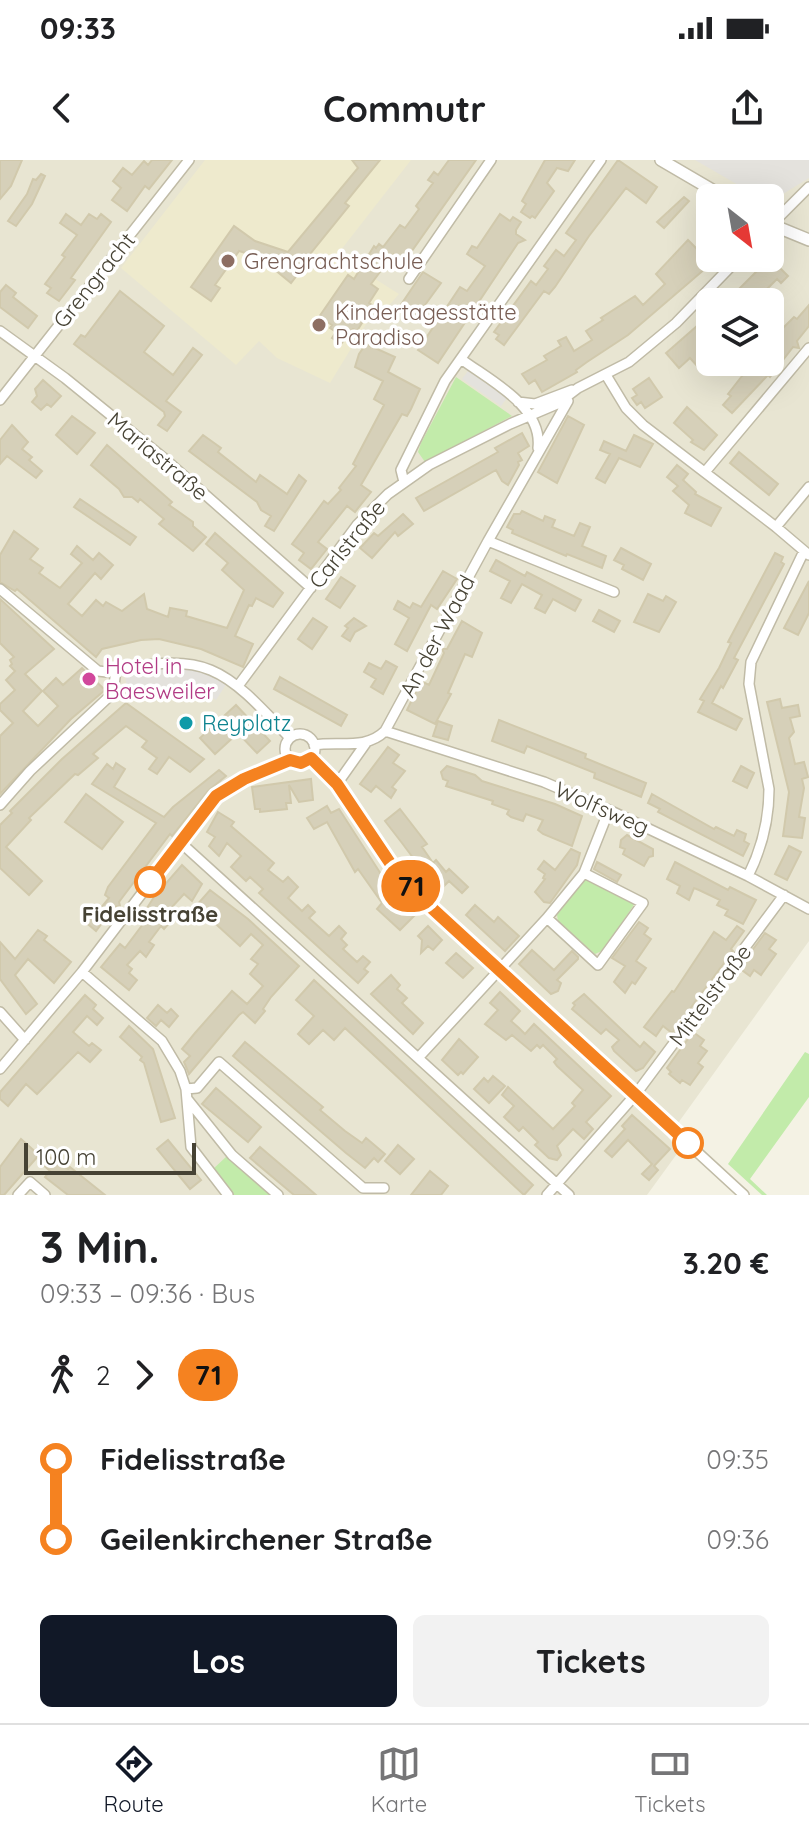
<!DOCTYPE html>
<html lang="de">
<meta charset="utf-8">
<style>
body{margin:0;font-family:Quicksand,sans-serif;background:#f2f2f2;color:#202124;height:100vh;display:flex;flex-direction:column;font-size:30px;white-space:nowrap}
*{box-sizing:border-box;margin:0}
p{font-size:26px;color:#757577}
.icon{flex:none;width:44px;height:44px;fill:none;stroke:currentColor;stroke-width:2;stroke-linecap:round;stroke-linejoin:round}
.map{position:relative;height:1035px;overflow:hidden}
.details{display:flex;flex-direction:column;background:#fff;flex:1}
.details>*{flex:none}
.badge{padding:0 16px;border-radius:26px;font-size:28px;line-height:52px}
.needle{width:52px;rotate:149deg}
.controls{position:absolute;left:696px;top:24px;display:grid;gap:16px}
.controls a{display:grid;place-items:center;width:88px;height:88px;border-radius:12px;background:#fff;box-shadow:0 8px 32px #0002;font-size:40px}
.scale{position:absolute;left:24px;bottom:20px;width:172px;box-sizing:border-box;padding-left:8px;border:4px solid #464234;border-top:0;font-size:22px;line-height:28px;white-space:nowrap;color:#464234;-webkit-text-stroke:6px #fff;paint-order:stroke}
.map>.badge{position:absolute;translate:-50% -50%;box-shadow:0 0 0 4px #fff}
.legs{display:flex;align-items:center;gap:12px;height:88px;padding:0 40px;font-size:26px}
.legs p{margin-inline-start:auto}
.overview{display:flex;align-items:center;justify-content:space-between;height:136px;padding:0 40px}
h1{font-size:44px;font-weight:700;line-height:60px}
.button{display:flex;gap:16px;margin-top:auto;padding:16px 40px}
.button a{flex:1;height:92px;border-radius:12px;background:#111827;color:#fff;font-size:32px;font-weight:700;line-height:92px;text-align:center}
.button a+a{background:#f2f2f2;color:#202124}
ul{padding:0 40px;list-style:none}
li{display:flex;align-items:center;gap:28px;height:80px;font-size:30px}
li i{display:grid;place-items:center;width:12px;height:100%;margin:0 10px;background:currentColor}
li i::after{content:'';width:20px;height:20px;margin:-10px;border:6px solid;border-radius:50%;background:#fff}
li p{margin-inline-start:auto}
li:first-child i{background:linear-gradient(#0000 50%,currentColor 0)}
li:last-child i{background:linear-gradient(currentColor 50%,#0000 0)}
.status{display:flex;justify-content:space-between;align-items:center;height:56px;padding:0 40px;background:#fff;direction:ltr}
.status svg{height:22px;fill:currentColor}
header{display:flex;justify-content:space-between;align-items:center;height:104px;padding:0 40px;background:#fff;font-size:36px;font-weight:700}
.tabs{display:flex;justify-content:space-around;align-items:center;height:112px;border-top:2px solid #e0e0e0;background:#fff;font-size:22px;color:#757577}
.tabs a{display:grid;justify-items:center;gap:4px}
.tabs .selected{color:#111827}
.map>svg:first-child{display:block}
.residential{fill:#e8e5d2;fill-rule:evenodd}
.education{fill:#eeeacd}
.green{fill:#c2ebaa}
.parking{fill:#e4e2dd}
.building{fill:#d6d0b9;stroke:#d1c9ac;stroke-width:2}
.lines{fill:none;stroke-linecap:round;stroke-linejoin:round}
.minor-casing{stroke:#c0bba6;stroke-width:12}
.tertiary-casing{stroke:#c0bba6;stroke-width:14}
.minor{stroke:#fff;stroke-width:9}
.tertiary{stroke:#fff;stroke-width:11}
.line-1-casing{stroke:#fff;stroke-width:18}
.line-1{stroke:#f58220;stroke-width:12}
.education-dot{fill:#8d6e63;stroke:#fff;stroke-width:3}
.hotel-dot{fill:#d1479c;stroke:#fff;stroke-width:3}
.culture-dot{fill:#0f9aa8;stroke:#fff;stroke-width:3}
.stop-1-dot{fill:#fff;stroke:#f58220;stroke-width:4}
.labels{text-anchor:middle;stroke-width:7;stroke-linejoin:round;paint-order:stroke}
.education-label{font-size:22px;fill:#785e54;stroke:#fff;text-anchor:start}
.street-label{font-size:22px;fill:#464234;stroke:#fff}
.hotel-label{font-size:22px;fill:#b23c85;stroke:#fff;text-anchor:start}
.culture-label{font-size:22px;fill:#0d838f;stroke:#fff;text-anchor:start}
.stop-label{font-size:22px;font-weight:bold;fill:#464234;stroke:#fff}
</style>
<div class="status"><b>09:33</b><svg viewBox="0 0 49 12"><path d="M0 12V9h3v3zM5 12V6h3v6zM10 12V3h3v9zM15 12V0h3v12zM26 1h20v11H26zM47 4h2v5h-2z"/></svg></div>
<header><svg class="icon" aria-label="back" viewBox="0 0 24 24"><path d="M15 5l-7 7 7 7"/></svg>Commutr<svg class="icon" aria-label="share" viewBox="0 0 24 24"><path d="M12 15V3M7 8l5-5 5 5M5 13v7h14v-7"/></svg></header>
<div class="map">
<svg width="809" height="1035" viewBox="0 0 809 1035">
<rect width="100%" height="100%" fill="#f4f2e4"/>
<!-- residential -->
<path class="residential" d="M0,0H809V781L668,977L679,991L647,1035H0ZM710,38H770V98H710ZM710,142H770V202H710Z"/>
<!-- education -->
<path class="education" d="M205,0H411L337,95L399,134L385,150L377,146L330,223L277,198L259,181L236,205L121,108Z"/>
<!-- green -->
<path class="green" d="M456,217L512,256L425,302L418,292L421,283Z
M584,718L635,743L604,790L595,794L558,761L557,755Z
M805,892L809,894V937L750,1019L767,1035H762L728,1004Z
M227,996L274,1035H233L212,1010Z"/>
<!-- parking -->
<path class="parking" d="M695,0H809V18L783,34L778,26L764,29L759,37Z
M468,211L507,238L501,246L462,219Z
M182,507H195L227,523L216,540L198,528L185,525L128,533L125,516L131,512Z"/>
<!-- building -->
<path class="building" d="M0,0H22L11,26L0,39Z
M152,0H172L149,29L145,26L127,51L112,40L121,28L113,21L123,8L132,15L144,1L148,5Z
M352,0H380L345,43L349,46L302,104L304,106L291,123L274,109L279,103L239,91L215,125L220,128L211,141L191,127L234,66L255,81L288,92L358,8Z
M449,0H476L409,95L403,101L394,94L383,108L371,124L378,129L369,143L372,145L370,150L357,171L353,169L341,184L332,178L336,172L330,168L332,165L319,157L348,115L354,119L374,86L376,88L379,84L383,87L400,65L405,68L419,49L416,46L433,23L428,20L434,12L438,15Z
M545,0H575L568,11L557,8L547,23L554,31L535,58L532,56L530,58L521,52L526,44L522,41Z
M618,0L657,27L646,43L626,28L589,76L555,127L549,134L544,131L504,185L496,179L499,175L494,172L531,121L536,125L548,109L544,106L556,90L564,96L576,80L566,73Z
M41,14L45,16L32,44L16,66L8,61L27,34L33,19L36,20Z
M684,37L689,41L664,68L657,62Z
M66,54L81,65L89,54L97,59L101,54L111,62L71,118L75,120L59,141L47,133L51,128L45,124L65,97L62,95L77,75L60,63Z
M500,54L510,61L513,57L521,62L516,70V74L525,80L518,83L438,203L418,190L460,127L467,131L485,106L467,94L472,86L477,88Z
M710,78V101L704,106L706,108L628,175L587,202L576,210L577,212L542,232L535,220L529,224L522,214L547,200L544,196L561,186L558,181L566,177L574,191L592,180L586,171L603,160L601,158L635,136L643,145L665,124L656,114L688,80L698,90Z
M770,98L788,116L781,123L777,119L754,142H726Z
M423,112L441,123L414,160L398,149Z
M6,125L16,133L13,137L37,156L28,168L0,147V132Z
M120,131L164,166L144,192L173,215L193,188L202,195L166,241L181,252L167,271L158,265L165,256L164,252L74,184L81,175L85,177Z
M809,145V166L797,181L799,188L793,187L770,217L768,215L732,253L723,245L731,236L728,234L746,211L749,214L759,202H770V185L777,174L794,157L797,159Z
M697,166L710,180L699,190L708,204L699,208L690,198L679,208L666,193Z
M366,184L395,197L388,212L420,229L411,249L407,256L402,254L361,325L371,332L355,352L347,346L318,382L327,389L311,409L299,400L304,393L292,384L324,341L328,344L341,330L339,328L356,306L353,304L384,245L374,239L383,221L355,207L359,194Z
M649,218L662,237L645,248L641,242L637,245L632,238L637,235L633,229Z
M43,220L61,236L51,247L47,244L41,250L32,242L37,236L35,229Z
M687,247L717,275L704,290L691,282L693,280L674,263Z
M72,256L95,273L77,294L56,275Z
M568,256L584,265L557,323L538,312Z
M12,265L28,282L22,289L32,297L29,300L42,311L36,318L7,296L0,304V280Z
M522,273L529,286L518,293L522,300L518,302L519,305L508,325L502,321L496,310L424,351L416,338L498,292L495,288Z
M203,275L221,288L218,292L256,322L260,315L287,334L299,315L306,321L274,371L265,366L271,356L261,350L257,342L189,291Z
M634,275L653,284L640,307L619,298L605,323L596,318L610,294L600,290L604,281L626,291Z
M107,285L172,342L169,345L193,362V366L206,377L193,391L159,364L164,359L140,339L138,342L132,337H124L119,329L91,305Z
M739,292L778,324L769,335L730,303Z
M677,305L688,314L683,320L696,332L695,334L721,348L711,366L685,353L689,345L673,331L678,326L667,317Z
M80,339L136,377L130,385L74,347Z
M522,351L543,361L545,356L555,360L552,367L574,376L580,363L590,367L582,386L606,396L602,408L567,394L566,396L512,373L513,370L507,367L514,354H520Z
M403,354L413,364L398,376L395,372L372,398L360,388L374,373L378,376Z
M14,371L38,389L30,399L43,408L39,413L60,428L82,403L71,394L77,386L93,400L99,393L113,405L101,419L95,413L68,444L82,456L96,440L103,446L106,442L122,451L144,434L147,449L168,457L170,448L187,451L186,456L227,468L244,430L222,410L228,403L206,384L215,373L283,433L273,447L256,438L252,446L249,445L235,476L253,484L243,507L201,489L159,479L141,480L102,489L96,497L17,429L15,431L0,422V395Z
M621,388L651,404L643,420L622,409L624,405L614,400Z
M775,393L783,397L781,402L784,404L734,498L738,500L723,528L721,526L712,543L742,559L736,570L698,552L704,541L700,539L719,508L731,483L728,482Z
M496,400L525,416L527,412L581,440L575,451L553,439L545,453L535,448L542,435L522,424L511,443L501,438L510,421L490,411Z
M443,411L457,419L437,449L431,445L407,491L395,484L409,458L394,449L398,441L410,448L413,443L421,447Z
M341,417L355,426L340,448L326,439Z
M809,421V453L798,475L784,468Z
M648,434L663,441L666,436L676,442L659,472L634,462Z
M0,439L54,489L25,514L42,531L23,551L38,566L58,546L43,531L56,518L63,525L82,508L105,530L71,559L0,634V576L13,563L0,550V544L15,530L6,520L15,511L10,506L12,504L10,500L14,497L0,483Z
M599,450L620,461L614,472L593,461Z
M313,458L327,467L312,489L298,479Z
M354,458L366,466L355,472L350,481L342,476L348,468L345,466Z
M462,461L482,473L472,497L465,494L448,533L451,534L435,564L407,550L421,521L429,525L444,493L442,489H447Z
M386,501L397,507L383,534L371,527L376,519L364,512L369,503L381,509Z
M280,517L347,555L341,566L274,529Z
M780,539L782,548L798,545L800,556L790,558L794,572L789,578L795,604L804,602L808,617L802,619L804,628L799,657L805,658L802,678L783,676L789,632L767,542Z
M126,543L204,599L190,612L169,597L157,614L149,609L157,598L142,587L147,581L126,566L93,594L98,598L78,615L75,614L29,658L31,660L6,687L42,721L29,735L0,708V665L12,653L10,651L62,599Z
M236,545L270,581L257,593L238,573L215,594L200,578Z
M499,560L586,594L585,598L646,623L641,637L594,618L595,613L527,586L524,593L492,581Z
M438,561L452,566L448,580L433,576Z
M388,587L399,595L393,603L405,611L392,627L396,630L391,638L376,626L371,632L360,624Z
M116,603L125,609L114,627L164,657L173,647L219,610L226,616L208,631L172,676L170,674L119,742L120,746L114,747L96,771L82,759L90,749L96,754L109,738L105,735L108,727L156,663L92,624L107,604L113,609Z
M447,606L475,615L482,621L555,644L582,656L572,686L543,674L538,670L543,660L526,654L523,661L511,657L507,654L509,650L492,644L493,641L446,626L448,621L443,619L441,612Z
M741,606L754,613L747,628L733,621Z
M311,619L313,640L299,642L289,625L291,643H286L287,649L260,652V649H255L252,627Z
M86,634L123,662L102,689L65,662Z
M652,634L714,669L716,667L734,676L737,670L746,674L744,681L749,684L743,696L658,652L660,649L648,643Z
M327,646L331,653L339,649L397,739L399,737L416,754L400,770L377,749L382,743L358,709L355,712L327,662L314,669L307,658Z
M400,649L427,684L422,687L433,703L436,700L446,712L449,709L468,727L462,733L449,721L442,728L431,718L436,713L430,705L433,703L418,697L414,699L402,683L385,661Z
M218,652L231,660L234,662L231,666L274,703L268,710L283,722L288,717L298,727L288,738L302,751L308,745L315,752L309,758L329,776L339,766L346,773L341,779L347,785L343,789L357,802L363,796L370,802L364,809L368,812L358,823L259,733L263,729L250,717L246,721L231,707L241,696L227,683L219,696L209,686L215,677L207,672Z
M627,675L653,689V696L649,697L644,706L623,694L625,689L620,687L621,680Z
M789,686L801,692L787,720L775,714Z
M571,689L580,693L577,705L550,743L544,742L535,732L545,719L543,718L545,714L538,709L544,701L555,710Z
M597,702L621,715L617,722L594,709Z
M675,702L728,730L730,727L756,740L743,764L725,755L728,750L717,745L720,740L699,730L694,728L689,740L677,733L680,726L667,719Z
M182,705L202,724L192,741L184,734L171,748L178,753L164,769L161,766L149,782L154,785L146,797L140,791L127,805L132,809L129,813L137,820L129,830L101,807L120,784L125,788L152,752L147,748L154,737Z
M210,730L248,759L299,806L271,837L263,849L265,851L255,863L243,852L239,855L189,914L184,902L190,896L182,889L195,873L232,831L247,844L263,826L250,814L258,804L251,799L263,785L251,774L240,786L196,746Z
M475,745L494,762L498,757L519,776L505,791L466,755Z
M639,762L648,768L644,774L651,779L636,801L646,808L635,824L632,822L625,833L614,822L625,806L612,798Z
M428,766L442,780L433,790L428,786L421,793L422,780L418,776Z
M737,766L744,771L731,789L733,791L672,873L663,866L656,876L644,867L672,831L674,832L714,772L726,780Z
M38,770L47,776L44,780L71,802L54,823L28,799L15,815L37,844L26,854L0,819V782L15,799Z
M765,773L776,780L769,789L776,794L761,815L754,810L750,816L739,808Z
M532,790L554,810L572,791L578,797V799L557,820L561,823L558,831L551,834L519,804Z
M456,793L473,808L463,818L446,803Z
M391,815L400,825L397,829L407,838L402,843L423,863L413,874L371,834Z
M314,820L533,1025L524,1035L345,868L334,880L323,870L309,884L298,874L314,856L296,840Z
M500,832L520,851L511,861L519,868L525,874L534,864L611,936L586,962L593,969L584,979L573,969L557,986L561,995L557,1000L549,998L535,985L538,982L523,967L519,971L504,957L514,946L502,935L508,927L553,969L575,946L572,943L583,930L557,906L554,902L557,899L543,885L540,888L537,885L531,891L512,875L506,880L485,864L498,850L490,843Z
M584,834L640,887L644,882L655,892L643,908L636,911L614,891L612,887L619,880L606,869L601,874L572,849L575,845L573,843Z
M85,835L96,845L93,849L103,858L97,865L87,856L73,872L89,886L92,883L101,890L90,902L78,892L37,934L26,924L8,946L0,939V932Z
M158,845L167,853L171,849L178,856L169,867L161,860L156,866L147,858Z
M129,866L153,889L175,958L161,962L144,903L140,900L142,897L120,877Z
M693,872L704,880L700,886L707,891L698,903L703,907L690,925L682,920L680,923L669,914L671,912L667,908Z
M459,879L478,897L463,914L461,912L458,915L442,900Z
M245,882L323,947L320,950L345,971L362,983L366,978L385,994L378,1002L374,998L365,1008L346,993L233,896Z
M493,916L505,926L489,943L474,929L484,918L488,922Z
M216,928L261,967L248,982L202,944Z
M632,955L670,989L654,1006L658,1010L649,1020L642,1014L652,1004L628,980L612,997L605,991L625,969L622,966Z
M21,979L39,995L4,1035H0V1007Z
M168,980L201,1020L190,1029L157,989Z
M398,985L414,999L400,1014L385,1001Z
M260,987L307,1027L316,1035H294L250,998Z
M48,996L68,1009L70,1007L105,1035H68L45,1017L50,1011L41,1003Z
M430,1011L448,1026L441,1035H411Z"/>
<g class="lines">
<defs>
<path id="minor" d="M770,66L809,27
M409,119L491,0
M0,171L65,218L166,300L311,428
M461,199C489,220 543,246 538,288
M606,215L626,248L643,265L776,367L809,395
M0,240L189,0
M518,242L535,244L572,230
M705,312L809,188
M404,322L401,310L445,221L601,0
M776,367L809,327
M488,381L614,432
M0,429L98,511L107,512C208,491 222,506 290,578
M238,526L357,365L388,334L429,305L510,264L557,244L578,228L629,202L676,163L739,98
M385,571L544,622L609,650L748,716L809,749
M285 589a15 15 0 1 1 30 0a15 15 0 1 1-30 0Z
M314,585C339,581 366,590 385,571L488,381L568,241
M311,598L337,624L390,703L424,741L744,1035
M337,624L366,583
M0,645L30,611L113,533L116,510
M180,682L569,1035
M748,716C762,688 769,661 769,629L749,524L751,502L804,391
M547,758L598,805L643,743L584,713
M82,812L162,881L180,911L186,929L191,987L228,1035
M0,852L25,880
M419,897L547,758L584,713L609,650
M0,909L82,812L216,636L244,619L290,600
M186,929L197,928L219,902L363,1028H384
M188,940L232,995L278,1035
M18,1035L30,1022L45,1035
M547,1035L636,934L784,735"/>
<path id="tertiary" d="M661,0L726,38
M770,64L809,80"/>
</defs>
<!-- minor casing -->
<use href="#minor" class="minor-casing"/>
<!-- tertiary casing -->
<use href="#tertiary" class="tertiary-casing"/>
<!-- minor -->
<use href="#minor" class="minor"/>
<!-- tertiary -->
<use href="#tertiary" class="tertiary"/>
</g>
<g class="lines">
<defs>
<path id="line-1" d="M150,722L216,636L244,619L290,600L301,603L311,598L337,624L390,703L424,741L688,983"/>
</defs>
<!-- line-1 casing -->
<use href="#line-1" class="line-1-casing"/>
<!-- line-1 -->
<use href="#line-1" class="line-1"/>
</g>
<!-- markers -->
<g class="education-dot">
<circle cx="228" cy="101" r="8"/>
<circle cx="319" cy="165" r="8"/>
</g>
<circle class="hotel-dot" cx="89" cy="519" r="8"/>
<circle class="culture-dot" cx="186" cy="563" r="8"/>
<g class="stop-1-dot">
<circle cx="150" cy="722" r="14"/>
<circle cx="688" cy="983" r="14"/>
</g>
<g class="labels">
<!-- education labels -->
<g class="education-label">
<text x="244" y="109">Grengrachtschule</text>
<text x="335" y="160">Kindertagesstätte<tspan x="335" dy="25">Paradiso</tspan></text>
</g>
<!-- street labels -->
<g class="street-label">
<text transform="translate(94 120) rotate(-51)" y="8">Grengracht</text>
<text transform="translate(158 296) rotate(40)" y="8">Mariastraße</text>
<text transform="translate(347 384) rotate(-51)" y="8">Carlstraße</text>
<text transform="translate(437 476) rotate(-62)" y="8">An der Waad</text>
<text transform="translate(602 648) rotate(24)" y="8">Wolfsweg</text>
<text transform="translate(710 835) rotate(-53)" y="8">Mittelstraße</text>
</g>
<!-- hotel labels -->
<g class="hotel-label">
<text x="105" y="514">Hotel in<tspan x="105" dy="25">Baesweiler</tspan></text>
</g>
<!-- culture labels -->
<g class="culture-label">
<text x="202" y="571">Reyplatz</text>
</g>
<!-- stop labels -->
<g class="stop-label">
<text x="150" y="762">Fidelisstraße</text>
</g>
</g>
</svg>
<div class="controls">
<a><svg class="needle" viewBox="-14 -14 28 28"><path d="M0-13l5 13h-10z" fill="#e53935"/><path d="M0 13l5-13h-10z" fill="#757577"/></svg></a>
<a><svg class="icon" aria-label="layers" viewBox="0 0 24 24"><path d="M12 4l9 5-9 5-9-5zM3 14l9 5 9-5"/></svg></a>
</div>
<div class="scale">100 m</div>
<b class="badge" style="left:411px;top:726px;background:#f58220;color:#111">71</b>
</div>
<section class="details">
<div class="overview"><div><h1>3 Min.</h1><p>09:33 – 09:36 · Bus</p></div><b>3.20 €</b></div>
<div class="legs"><svg class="icon" aria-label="walk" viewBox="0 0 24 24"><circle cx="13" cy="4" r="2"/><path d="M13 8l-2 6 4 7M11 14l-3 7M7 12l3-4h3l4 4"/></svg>2<svg class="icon" aria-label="forward" viewBox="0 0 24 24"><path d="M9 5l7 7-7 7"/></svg><b class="badge" style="background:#f58220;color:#111">71</b></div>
<ul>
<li><i style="color:#f58220"></i><b>Fidelisstraße</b><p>09:35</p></li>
<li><i style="color:#f58220"></i><b>Geilenkirchener Straße</b><p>09:36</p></li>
</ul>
<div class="button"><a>Los</a><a>Tickets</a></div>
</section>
<nav class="tabs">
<a class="selected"><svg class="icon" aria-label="directions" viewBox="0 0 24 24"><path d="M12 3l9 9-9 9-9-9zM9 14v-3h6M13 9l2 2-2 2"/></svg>Route</a>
<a><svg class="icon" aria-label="map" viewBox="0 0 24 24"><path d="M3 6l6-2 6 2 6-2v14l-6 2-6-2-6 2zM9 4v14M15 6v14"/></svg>Karte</a>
<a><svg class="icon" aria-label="tickets" viewBox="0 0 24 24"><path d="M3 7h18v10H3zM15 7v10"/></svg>Tickets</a>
</nav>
